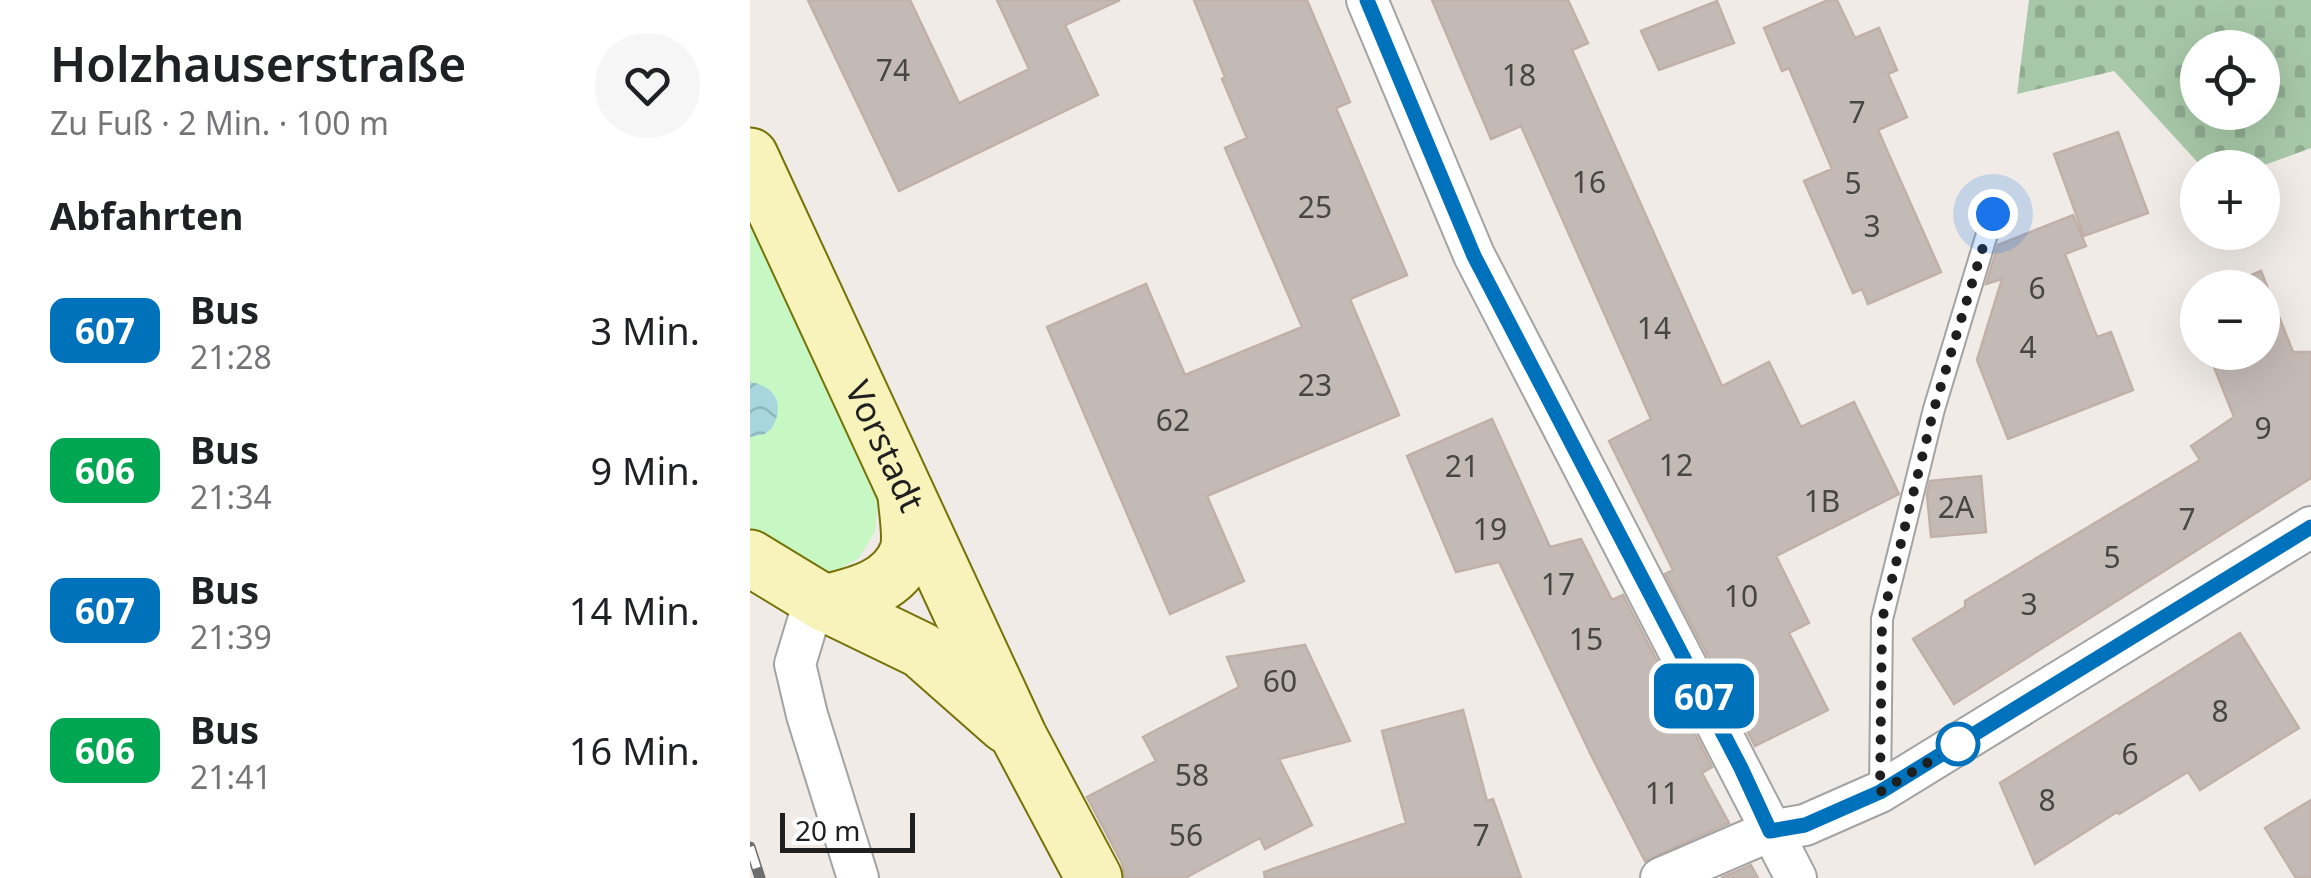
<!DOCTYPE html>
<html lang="de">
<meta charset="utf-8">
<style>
body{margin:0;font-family:"Noto Sans",sans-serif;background:#f6f6f6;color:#202124;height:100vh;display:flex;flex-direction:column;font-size:38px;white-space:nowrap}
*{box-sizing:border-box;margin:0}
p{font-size:32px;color:#757577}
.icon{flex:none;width:55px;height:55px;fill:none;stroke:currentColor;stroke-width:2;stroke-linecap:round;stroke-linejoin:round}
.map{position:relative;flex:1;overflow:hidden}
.details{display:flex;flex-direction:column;background:#fff;width:750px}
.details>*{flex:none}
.badge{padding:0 20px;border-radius:15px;font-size:35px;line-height:65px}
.tools{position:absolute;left:1430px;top:30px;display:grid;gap:20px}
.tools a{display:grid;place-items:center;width:100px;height:100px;border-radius:50%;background:#fff;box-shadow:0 10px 40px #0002;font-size:50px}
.scale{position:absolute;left:30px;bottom:25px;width:135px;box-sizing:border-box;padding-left:10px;border:5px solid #1f1f1f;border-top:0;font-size:28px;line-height:35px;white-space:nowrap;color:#1f1f1f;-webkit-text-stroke:8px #fff;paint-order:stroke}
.you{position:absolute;width:50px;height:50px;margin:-25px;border:8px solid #fff;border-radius:50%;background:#1a73e8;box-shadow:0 0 0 15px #1a73e833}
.map>.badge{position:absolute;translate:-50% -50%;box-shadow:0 0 0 5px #fff}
h2{padding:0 50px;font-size:38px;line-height:90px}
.round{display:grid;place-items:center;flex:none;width:105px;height:105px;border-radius:52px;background:#f6f6f6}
.headline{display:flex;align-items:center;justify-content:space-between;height:170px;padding:0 50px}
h1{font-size:48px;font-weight:600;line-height:75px}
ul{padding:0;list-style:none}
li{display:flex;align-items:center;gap:30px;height:140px;padding:0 50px}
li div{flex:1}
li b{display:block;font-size:38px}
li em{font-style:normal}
li .badge{min-width:110px;font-weight:700;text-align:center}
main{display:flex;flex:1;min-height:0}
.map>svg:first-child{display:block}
.cemetery{fill:url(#cemetery-stones);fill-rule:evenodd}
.park{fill:#c7f8c4}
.water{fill:url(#water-waves)}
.building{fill:#c4bab5;stroke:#c1b0a8;stroke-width:2.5}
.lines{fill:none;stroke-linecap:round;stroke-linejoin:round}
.service-casing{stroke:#a3a3a3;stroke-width:24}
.minor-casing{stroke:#a3a3a3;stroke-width:44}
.secondary-casing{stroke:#757207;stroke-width:59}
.service{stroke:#fff;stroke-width:20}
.minor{stroke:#fff;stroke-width:40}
.secondary{stroke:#f8f3bb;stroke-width:55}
.rail-casing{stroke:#6d6d6d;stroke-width:11}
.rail{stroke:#fff;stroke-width:8;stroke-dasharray:22;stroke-linecap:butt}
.line-casing{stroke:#fff;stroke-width:22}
.line{stroke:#0072bc;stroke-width:15}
.walk{stroke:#1f1f1f;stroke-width:10;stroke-dasharray:0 18}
.stop-dot{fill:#fff;stroke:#0072bc;stroke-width:5}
.labels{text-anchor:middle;stroke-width:8;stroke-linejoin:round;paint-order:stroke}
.number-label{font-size:30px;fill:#484644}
.street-label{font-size:35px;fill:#1f1f1f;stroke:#fff}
</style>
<main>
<section class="details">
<div class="headline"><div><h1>Holzhauserstraße</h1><p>Zu Fuß · 2 Min. · 100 m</p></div><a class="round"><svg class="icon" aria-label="heart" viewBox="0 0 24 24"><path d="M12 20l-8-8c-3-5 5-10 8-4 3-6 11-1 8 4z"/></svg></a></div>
<h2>Abfahrten</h2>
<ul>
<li><span class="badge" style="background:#0072bc;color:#fff">607</span><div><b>Bus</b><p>21:28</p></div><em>3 Min.</em></li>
<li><span class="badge" style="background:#00a651;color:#fff">606</span><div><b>Bus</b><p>21:34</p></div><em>9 Min.</em></li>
<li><span class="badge" style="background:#0072bc;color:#fff">607</span><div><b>Bus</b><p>21:39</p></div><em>14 Min.</em></li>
<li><span class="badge" style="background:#00a651;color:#fff">606</span><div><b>Bus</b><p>21:41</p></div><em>16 Min.</em></li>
</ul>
</section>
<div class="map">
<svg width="1561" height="878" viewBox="0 0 1561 878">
<defs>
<pattern id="cemetery-stones" width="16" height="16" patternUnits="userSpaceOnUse" patternTransform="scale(2.5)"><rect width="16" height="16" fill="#a7c8a8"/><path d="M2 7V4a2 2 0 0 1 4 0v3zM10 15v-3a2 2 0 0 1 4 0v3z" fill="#8fab90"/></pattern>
<pattern id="water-waves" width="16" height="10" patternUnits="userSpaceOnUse" patternTransform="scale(2.5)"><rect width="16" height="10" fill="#a7d7dc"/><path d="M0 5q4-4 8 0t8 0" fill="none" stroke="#8fb8bc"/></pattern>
</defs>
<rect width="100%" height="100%" fill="#f0ebe6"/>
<!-- cemetery -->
<path class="cemetery" d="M1279,0H1561V148L1509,167H1452L1364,71L1267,94ZM1448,48H1512V112H1448Z"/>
<!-- park -->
<path class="park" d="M0,182L129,493L125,532L108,559L85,571L66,573L0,537Z"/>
<!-- water -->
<path class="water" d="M0,382C26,386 35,405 22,428L15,434L0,437Z"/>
<!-- building -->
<path class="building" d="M58,0H160L209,103L279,69L247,0H370L315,25L348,95L149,191Z
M444,0H557L600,102L586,108L657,275L600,299L649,415L457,496L494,581L420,614L297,327L396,284L435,375L552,327L475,148L497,138L472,79L475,77Z
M682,0H818L838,43L822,50L972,386L1019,362L1051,427L1104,402L1149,494L1026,556L1059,623L1039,633L1078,710L1005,746L915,574L923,570L859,441L901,419L771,126L741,139Z
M1078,0H1087L1105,38L1129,28L1147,70L1138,74L1157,117L1128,130L1191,272L1118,304L1112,289L1103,293L1054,181L1082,169L1039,68L1032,71L1014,28Z
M967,1L984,43L909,70L891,31Z
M1368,132L1398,213L1334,236L1304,154Z
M1323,215L1336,246L1315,254L1347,337L1361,332L1383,390L1258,439L1227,360L1252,279L1236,284L1248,245Z
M1511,271L1543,352H1561V478L1204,704L1163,639L1215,607V601L1450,460L1441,446L1484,417L1458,352H1512V288H1470Z
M742,419L800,547L831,539L862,600L873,595L962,767L952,773L979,823L895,861L842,757L749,562L706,572L657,456Z
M1231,476L1236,532L1181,537L1177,494L1180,481Z
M1490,633L1549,728L1450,790L1438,772L1369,814L1367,812L1285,864L1250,783Z
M555,645L600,741L529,759L562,825L515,849L510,838L435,878H375L372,863L337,797L406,761L393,737L489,687L477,657Z
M713,710L737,801L743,799L771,878H515L514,872L656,823L632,731Z
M1561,800V878H1546L1515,828Z
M1001,865L1008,878H971Z"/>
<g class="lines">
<defs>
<path id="service" d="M1130,792L1132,619L1184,409L1243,214"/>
<path id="minor" d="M617,0L724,255L1046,878
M74,603L58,621L45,664L57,715L108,878
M911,878L1020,831L1055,825L1130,792L1561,527"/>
<g id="secondary">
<path id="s1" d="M0,156L269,737L344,878"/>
<path d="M0,558L74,603L171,650L256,725"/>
<path d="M74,603C107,595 145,587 158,551C162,536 157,511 156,495"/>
</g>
</defs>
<!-- service casing -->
<use href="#service" class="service-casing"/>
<!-- minor casing -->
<use href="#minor" class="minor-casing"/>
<!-- secondary casing -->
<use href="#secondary" class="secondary-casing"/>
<!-- service -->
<use href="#service" class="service"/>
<!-- minor -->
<use href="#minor" class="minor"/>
<!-- secondary -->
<use href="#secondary" class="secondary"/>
<defs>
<path id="rail" d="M0,847L10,878"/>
</defs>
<!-- rail casing -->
<use href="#rail" class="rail-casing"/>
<!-- rail -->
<use href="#rail" class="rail"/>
</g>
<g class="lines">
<defs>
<path id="line" d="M617,0L724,256L991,768L1020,831L1055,825L1130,792L1561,527"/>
</defs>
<!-- line casing -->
<use href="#line" class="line-casing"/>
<!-- line -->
<use href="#line" class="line"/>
<!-- walk -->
<path class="walk" d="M1208,744L1130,792L1132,620L1184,409L1243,214"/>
</g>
<!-- markers -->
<circle class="stop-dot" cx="1208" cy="744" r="20"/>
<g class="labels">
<!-- number labels -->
<g class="number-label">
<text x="143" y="81">74</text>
<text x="769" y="86">18</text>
<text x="1107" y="123">7</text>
<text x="839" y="193">16</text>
<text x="1103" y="194">5</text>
<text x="565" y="218">25</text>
<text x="1122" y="237">3</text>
<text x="1287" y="299">6</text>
<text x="904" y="339">14</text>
<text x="1278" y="358">4</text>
<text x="565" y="396">23</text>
<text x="423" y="431">62</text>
<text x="1513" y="439">9</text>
<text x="926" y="476">12</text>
<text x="712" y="477">21</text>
<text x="1072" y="512">1B</text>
<text x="1206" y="518">2A</text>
<text x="1437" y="530">7</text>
<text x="740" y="540">19</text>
<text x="1362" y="568">5</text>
<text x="808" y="595">17</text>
<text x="991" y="607">10</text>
<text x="1279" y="615">3</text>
<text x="836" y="650">15</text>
<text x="530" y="692">60</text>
<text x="1470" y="722">8</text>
<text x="1380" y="765">6</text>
<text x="442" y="786">58</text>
<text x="912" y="804">11</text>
<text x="1297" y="811">8</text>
<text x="436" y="846">56</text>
<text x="731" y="846">7</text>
</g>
<!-- street labels -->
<g class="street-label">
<text dy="12" stroke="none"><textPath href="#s1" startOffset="320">Vorstadt</textPath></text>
</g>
</g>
</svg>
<div class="tools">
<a><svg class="icon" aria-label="locate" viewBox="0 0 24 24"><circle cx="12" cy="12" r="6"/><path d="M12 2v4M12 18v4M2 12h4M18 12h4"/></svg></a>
<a>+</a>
<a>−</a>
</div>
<div class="scale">20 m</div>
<div class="you" style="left:1243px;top:214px"></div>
<b class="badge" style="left:954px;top:696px;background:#0072bc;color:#fff">607</b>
</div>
</main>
